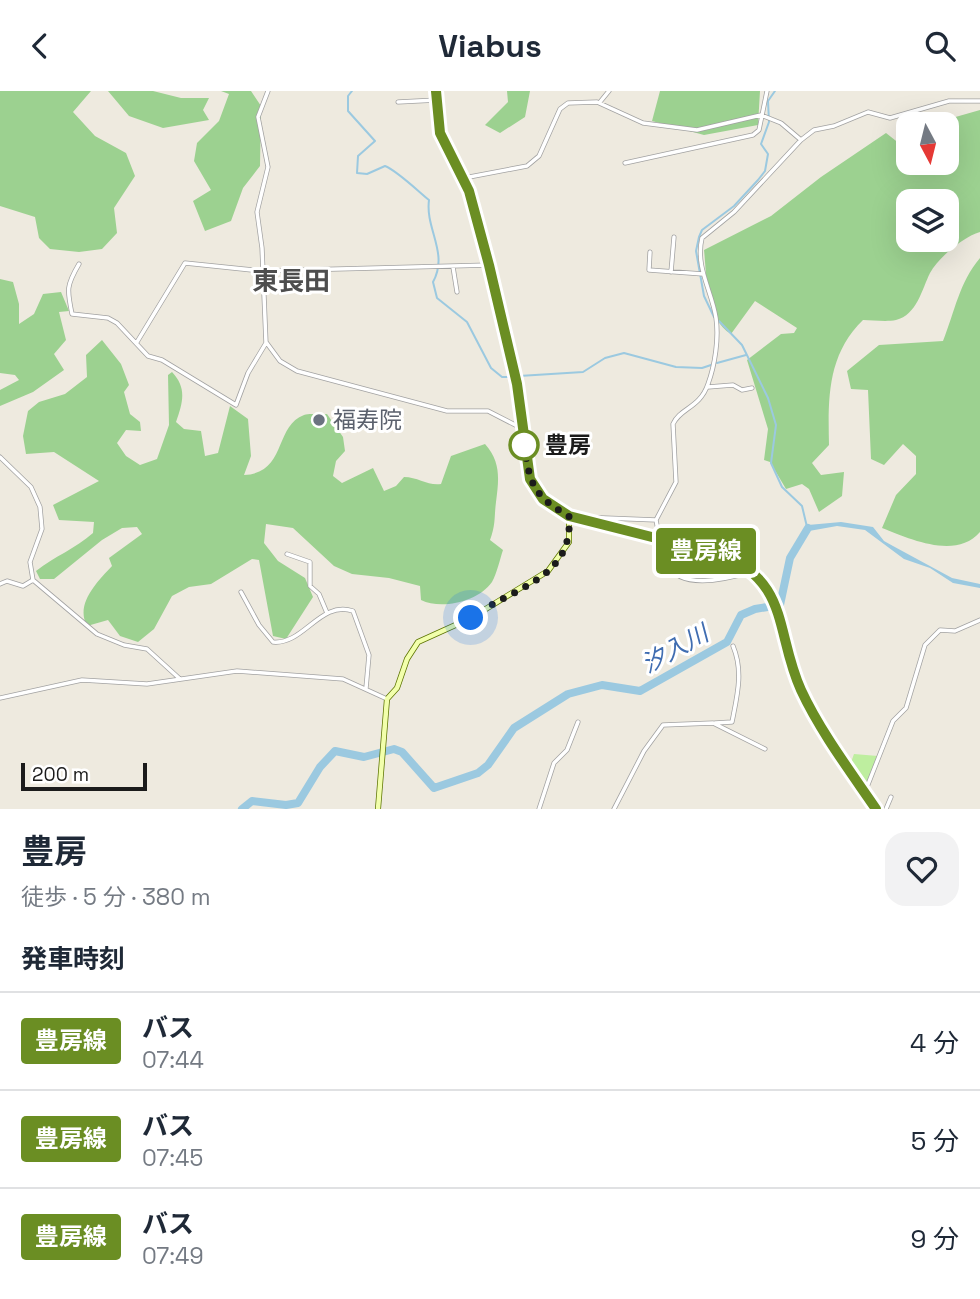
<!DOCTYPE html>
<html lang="ja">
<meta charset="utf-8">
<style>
body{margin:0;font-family:"Space Grotesk","Noto Sans JP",sans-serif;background:#f2f2f3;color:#1f2937;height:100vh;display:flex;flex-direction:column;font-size:26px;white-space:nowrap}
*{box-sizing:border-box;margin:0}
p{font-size:23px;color:#747a83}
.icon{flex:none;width:38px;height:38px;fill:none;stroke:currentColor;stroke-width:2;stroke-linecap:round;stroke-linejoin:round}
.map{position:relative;height:718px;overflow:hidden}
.drawer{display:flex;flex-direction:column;background:#fff;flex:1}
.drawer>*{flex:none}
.badge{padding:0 14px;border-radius:5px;font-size:24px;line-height:46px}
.needle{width:46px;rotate:173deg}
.buttons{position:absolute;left:896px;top:21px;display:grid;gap:14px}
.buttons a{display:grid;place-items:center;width:63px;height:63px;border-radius:14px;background:#fff;box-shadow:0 7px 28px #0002;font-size:35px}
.scale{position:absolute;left:21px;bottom:18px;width:126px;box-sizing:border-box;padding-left:7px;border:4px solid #1b1b1b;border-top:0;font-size:19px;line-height:24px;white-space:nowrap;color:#1b1b1b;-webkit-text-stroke:5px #fff;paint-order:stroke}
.you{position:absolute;width:35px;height:35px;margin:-18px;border:5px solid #fff;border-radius:50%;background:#1a73e8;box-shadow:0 0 0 10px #1a73e833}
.map>.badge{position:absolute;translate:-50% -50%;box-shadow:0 0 0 4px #fff}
h2{padding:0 21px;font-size:26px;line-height:63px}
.round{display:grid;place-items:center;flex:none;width:74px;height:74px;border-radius:21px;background:#f2f2f3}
.head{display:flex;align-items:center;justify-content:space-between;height:119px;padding:0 21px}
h1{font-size:33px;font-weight:700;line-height:52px}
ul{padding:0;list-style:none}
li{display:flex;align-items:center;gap:21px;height:98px;padding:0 21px;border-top:2px solid #e0e1e3}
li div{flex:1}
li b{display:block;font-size:26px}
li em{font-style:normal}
li .badge{min-width:77px;font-weight:700;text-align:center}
header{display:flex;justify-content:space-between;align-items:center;height:91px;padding:0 21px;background:#fff;font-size:32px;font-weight:700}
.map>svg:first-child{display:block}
.grass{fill:#beee9f}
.forest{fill:#9cd190;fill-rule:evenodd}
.water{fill:#9bc9e0}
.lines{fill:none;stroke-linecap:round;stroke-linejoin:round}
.stream{stroke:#9bc9e0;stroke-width:2}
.river{stroke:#9bc9e0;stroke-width:8}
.street-casing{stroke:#a2a2a2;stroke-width:5}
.secondary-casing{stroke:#5c7400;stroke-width:6}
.primary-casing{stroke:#927000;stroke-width:7}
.street{stroke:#fff;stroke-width:3.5}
.secondary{stroke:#f2ffac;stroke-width:4.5}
.primary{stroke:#ffdb93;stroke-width:5}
.line-casing{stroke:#fff;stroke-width:16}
.line{stroke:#6b8e23;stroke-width:10}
.walk{stroke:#1b1b1b;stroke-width:7;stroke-dasharray:0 12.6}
.worship-dot{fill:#6b7280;stroke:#fff;stroke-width:2.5}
.stop-dot{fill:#fff;stroke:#6b8e23;stroke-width:3.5}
.labels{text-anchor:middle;stroke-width:6;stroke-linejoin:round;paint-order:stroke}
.worship-label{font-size:23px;fill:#5b616d;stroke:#fff;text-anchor:start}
.stop-label{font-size:23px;font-weight:bold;fill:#1b1b1b;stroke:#fff;text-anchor:start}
.water-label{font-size:24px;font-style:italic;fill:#406db1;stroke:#fff}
.quarter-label{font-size:26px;font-weight:bold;fill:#4e4e4e;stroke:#fff}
</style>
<header><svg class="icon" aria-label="back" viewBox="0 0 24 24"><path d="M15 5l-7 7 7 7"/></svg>Viabus<svg class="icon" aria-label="search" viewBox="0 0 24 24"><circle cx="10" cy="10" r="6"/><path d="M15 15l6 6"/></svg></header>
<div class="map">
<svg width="980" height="718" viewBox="0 0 980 718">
<rect width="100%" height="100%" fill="#eeeadf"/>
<!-- grass -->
<path class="grass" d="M854,663L878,665L865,697L850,674Z"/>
<!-- forest -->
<path class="forest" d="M0,0H91L73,21L95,45L126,62L135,85L114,117L117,142L102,158L79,161L50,158L39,147L35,126L0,115Z
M108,0H153L181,7H209L203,19L209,29L163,37L129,25Z
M221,0H251L261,15L260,75L243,97L231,130L205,140L193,110L211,99L194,70L197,52L219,30L229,3Z
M507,0H530L525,26L500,42L485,34L508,11Z
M660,0H760L758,34L704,44L652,30Z
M980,19V141C963,146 939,166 930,182C922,198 917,224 896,229C886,231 873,229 863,229C827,264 828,308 829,354L812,372L821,384L844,381L842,405L819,421L809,398L802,393L786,398L770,371L764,369L768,338L747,269L781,243L794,242L797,237L755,210L731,243C705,227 707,186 704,159L771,125L821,86L886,42L905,57L908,53V72H947V33H931ZM908,110H947V149H908Z
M980,167V441C956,469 910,448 882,437L896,404L916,383V365L903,353L884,374L871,368L868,299L851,298L847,280L879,254L943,250C955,220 959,192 980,167Z
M0,188L13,191L19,213V233L34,223L43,203L61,201L69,220L59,221L66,249L54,263L64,279L33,301L0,315V299L19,289L15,284L0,282Z
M102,249L121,273L129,294L124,301L130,323L140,331L141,340L126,339L117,352L126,365L140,374L157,368L169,334L168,284L172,281C187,297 183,311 176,331L184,338L201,340L205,365L218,362L230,315L248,328L251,365L244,384C287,382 274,335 304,324C310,322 320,324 327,323L343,346L345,360L336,370L333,385L342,392L373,377L384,400L396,395L404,386C418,386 428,395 441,393L451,365L485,353C501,371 499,388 496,411C494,426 496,433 490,449L503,459C500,468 497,482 492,491C478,511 441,519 421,509L420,495L389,487L352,483L334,475L293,437L266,433L264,452L278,470L305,487L313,506L286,548L273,545L259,469L252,468L211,493L189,496L172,505L154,538L138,551L120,545L108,529L87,535C75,513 97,491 112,475L109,467L142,443L137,436L122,437L102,449L54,488H40L36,480C55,465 75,458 93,442L94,431L59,429L53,414L99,390L54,361L26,363L23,345L28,320L39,311L65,303L87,286L86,264Z"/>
<!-- water -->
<path class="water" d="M841,431L873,436L884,450L893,455L952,487L980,493V497L953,492L930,477L904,468L865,439L837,435L809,440L802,446L808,434Z"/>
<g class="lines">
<!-- stream -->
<path class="stream" d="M352,0L348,5V20L375,50L358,65L357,82L367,83L385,75C396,79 418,100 429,109C425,138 449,162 433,191L437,207L467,231L491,277L502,286H513
M714,226L704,205L696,160L699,146L702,139L734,115L758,89L765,80L768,63L761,53L769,31L768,10L775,0
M719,230L742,254L768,307L776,334L771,372L782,396L802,415L807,436
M717,272L746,264
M519,285L583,281L605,267L624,262L676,276L702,277L711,274"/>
<!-- river -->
<path class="river" d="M242,718L252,710L286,714L298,712L320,676L335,660L364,666L394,658L402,661L434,697L478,682L488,674L514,637L568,603L602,594L640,600L727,551L741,524L755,518L780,514L790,467L808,437"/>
<defs>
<path id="street" d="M398,11L437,9
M600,11L609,0
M625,72L753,44L759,39L767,0
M464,87L527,75L539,65L560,18L568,12L597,11L643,32L697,39L761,24L781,32L801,49
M650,161L649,179L703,183
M79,173C66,195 67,199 72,223L108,227L117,232L148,265L162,269L236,314L248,282L266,252L262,157L257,121L268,76L258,26L268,0
M453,176L457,201
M671,181L674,146
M137,251L185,172L262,180L489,174
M266,251L280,270L297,280L447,320H488L523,338
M708,296L733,294L742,299L752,297
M0,366L31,396L40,416L42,438L30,471L33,489L97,543L124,554L147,558L180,588
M581,426L656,429
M287,463L310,471V495L319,503L327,522
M750,481C727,488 681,500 667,473C660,461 659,443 656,429L676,391L673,333C680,317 700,317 708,293C715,274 719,247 716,227C712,200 695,176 702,147L734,121L801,49L814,39L834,35L868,21L890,27L949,10H980
M0,493L7,490L23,495L33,489
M241,501L259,534L273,551C304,554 320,509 353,520L369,564L366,597
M0,607L82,589L147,593L237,580L343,588L387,608
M715,632L732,631L733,626C738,601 743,579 733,555
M865,701L893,630L906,617L925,554L940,539L955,540L980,529
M539,718L554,672L567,659L578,631
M614,718L644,660L663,634L713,632L765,658
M886,718L891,706"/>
<path id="secondary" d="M378,718L387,608L397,597L407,568L418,551L471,527L548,480L569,451V425"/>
<path id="primary" d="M436,0L440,42L469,100L489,174L517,293L530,388L543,408L569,425L719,463L735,469L755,483L780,523L801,600L876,718"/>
</defs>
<!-- street casing -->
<use href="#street" class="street-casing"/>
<!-- secondary casing -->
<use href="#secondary" class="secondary-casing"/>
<!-- primary casing -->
<use href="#primary" class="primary-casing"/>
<!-- street -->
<use href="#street" class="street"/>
<!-- secondary -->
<use href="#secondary" class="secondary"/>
<!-- primary -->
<use href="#primary" class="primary"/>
</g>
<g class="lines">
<defs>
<path id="line" d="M436,0L440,42L469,100L489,174L517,293L530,388L543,408L569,425L719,463C790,489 775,542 801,599C820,640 850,680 876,718"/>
</defs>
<!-- line casing -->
<use href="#line" class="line-casing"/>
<!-- line -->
<use href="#line" class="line"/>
<!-- walk -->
<path class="walk" d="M471,527C512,496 574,489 569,425C533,405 530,393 524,354"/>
</g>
<!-- markers -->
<circle class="worship-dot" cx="319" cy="329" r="7"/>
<circle class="stop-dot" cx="524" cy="354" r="14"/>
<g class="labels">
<!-- worship labels -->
<g class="worship-label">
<text x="333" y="337">福寿院</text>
</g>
<!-- stop labels -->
<g class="stop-label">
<text x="545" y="362">豊房</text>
</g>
<!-- water labels -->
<g class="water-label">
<text transform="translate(675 558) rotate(-29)" y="8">汐入川</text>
</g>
<!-- quarter labels -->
<g class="quarter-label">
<text x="291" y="199">東長田</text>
</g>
</g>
</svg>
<div class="buttons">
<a><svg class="needle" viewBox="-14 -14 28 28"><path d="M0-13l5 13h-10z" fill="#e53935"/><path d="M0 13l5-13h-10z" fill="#747a83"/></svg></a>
<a><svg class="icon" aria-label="layers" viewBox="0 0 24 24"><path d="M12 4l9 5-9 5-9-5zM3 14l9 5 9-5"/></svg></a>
</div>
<div class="scale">200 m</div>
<div class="you" style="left:471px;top:527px"></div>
<b class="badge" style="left:706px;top:460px;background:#6b8e23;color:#fff">豊房線</b>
</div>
<section class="drawer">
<div class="head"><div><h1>豊房</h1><p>徒歩 · 5 分 · 380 m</p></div><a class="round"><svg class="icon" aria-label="heart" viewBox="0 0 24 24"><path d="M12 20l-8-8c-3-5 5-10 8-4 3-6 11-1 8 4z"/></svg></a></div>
<h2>発車時刻</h2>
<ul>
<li><span class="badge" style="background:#6b8e23;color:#fff">豊房線</span><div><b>バス</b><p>07:44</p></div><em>4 分</em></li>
<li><span class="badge" style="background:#6b8e23;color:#fff">豊房線</span><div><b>バス</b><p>07:45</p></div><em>5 分</em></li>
<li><span class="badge" style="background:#6b8e23;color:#fff">豊房線</span><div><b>バス</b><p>07:49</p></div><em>9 分</em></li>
</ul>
</section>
